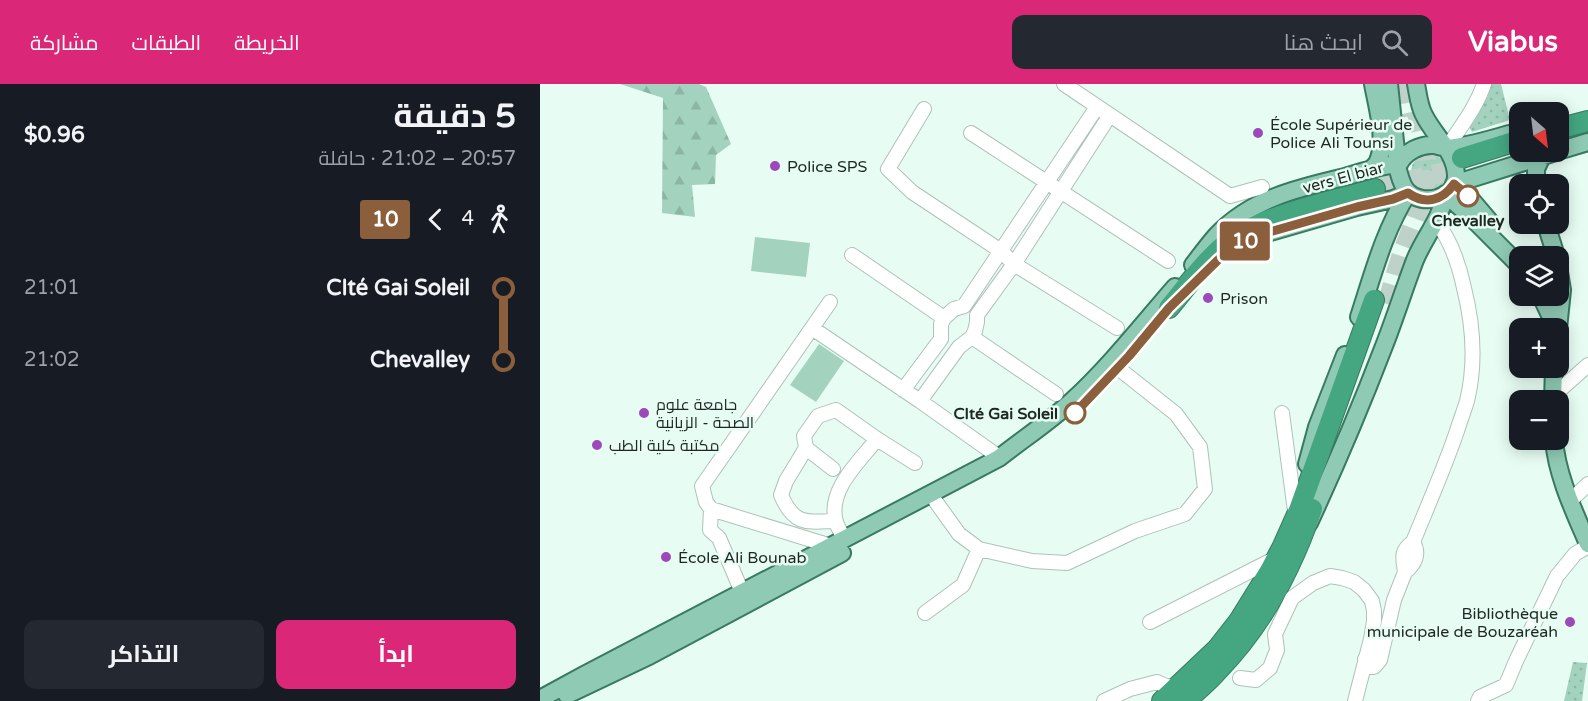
<!DOCTYPE html>
<html lang="ar">
<meta charset="utf-8">
<style>
body{margin:0;font-family:"Varela Round",Cairo,sans-serif;background:#242831;color:#f1f3f6;direction:rtl;height:100vh;display:flex;flex-direction:column;font-size:22px;white-space:nowrap}
*{box-sizing:border-box;margin:0}
p{font-size:20px;color:#9ea1a6}
.icon{flex:none;width:33px;height:33px;fill:none;stroke:currentColor;stroke-width:2;stroke-linecap:round;stroke-linejoin:round}
.map{position:relative;flex:1;overflow:hidden;direction:ltr}
.details{display:flex;flex-direction:column;background:#171b24;width:540px}
.details>*{flex:none}
.badge{padding:0 12px;border-radius:4px;font-size:21px;line-height:39px}
.needle{width:39px;rotate:152deg}
.tools{position:absolute;left:969px;top:18px;display:grid;gap:12px}
.tools a{display:grid;place-items:center;width:60px;height:60px;border-radius:12px;background:#171b24;box-shadow:0 3px 15px #0003;font-size:30px}
.map>.badge{position:absolute;translate:-50% -50%;box-shadow:0 0 0 3px #fff}
.legs{display:flex;align-items:center;gap:9px;height:66px;padding:0 24px;font-size:20px}
.legs p{margin-inline-start:auto}
.headline{display:flex;align-items:center;justify-content:space-between;height:102px;padding:0 24px}
h1{font-size:33px;font-weight:700;line-height:45px}
.cta{display:flex;gap:12px;margin-top:auto;padding:12px 24px}
.cta a{flex:1;height:69px;border-radius:12px;background:#db2777;color:#fff;font-size:24px;font-weight:700;line-height:69px;text-align:center}
.cta a+a{background:#242831;color:#f1f3f6}
ul{padding:0 24px;list-style:none}
li{display:flex;align-items:center;gap:21px;height:72px;font-size:22px}
li i{display:grid;place-items:center;width:9px;height:100%;margin:0 8px;background:currentColor}
li i::after{content:'';width:15px;height:15px;margin:-8px;border:4px solid;border-radius:50%;background:#171b24}
li p{margin-inline-start:auto}
li:first-child i{background:linear-gradient(#0000 50%,currentColor 0)}
li:last-child i{background:linear-gradient(currentColor 50%,#0000 0)}
header{display:flex;align-items:center;gap:36px;box-sizing:border-box;height:84px;padding:0 30px;background:#db2777;color:#fff}
header strong{font-size:28px}
nav{display:flex;gap:33px;margin-inline-start:auto;font-size:21px}
.search{width:420px;height:54px;background:#242831;display:flex;align-items:center;gap:15px;box-sizing:border-box;padding:0 21px;border-radius:12px;color:#9ea1a6;font-size:22px}
main{display:flex;flex:1;min-height:0}
.map>svg:first-child{display:block}
.grass{fill:url(#grass-dots)}
.forest{fill:url(#forest-firs)}
.park{fill:#a3d3be}
.lines{fill:none;stroke-linecap:round;stroke-linejoin:round}
.highway-tunnel{stroke:#bfd2ca;stroke-width:20;stroke-dasharray:20 10;stroke-linecap:butt}
.minor-casing{stroke:#adc2b8;stroke-width:16}
.major-casing{stroke:#387a61;stroke-width:20}
.highway-casing{stroke:#387a61;stroke-width:22}
.minor{stroke:#fff;stroke-width:14}
.major{stroke:#8fcab4;stroke-width:16}
.highway{stroke:#45a682;stroke-width:20}
.line-1-casing{stroke:#fff;stroke-width:14}
.line-1{stroke:#8b5e3c;stroke-width:9}
.poi-dot{fill:#9c4aba;stroke:#e7fdf3;stroke-width:2}
.stop-1-dot{fill:#fff;stroke:#8b5e3c;stroke-width:3}
.labels{text-anchor:middle;stroke-width:5;stroke-linejoin:round;paint-order:stroke}
.poi-label{font-size:16px;fill:#1f2724;stroke:#e7fdf3;text-anchor:start}
.street-label{font-size:16px;fill:#1f2724;stroke:#e7fdf3}
.stop-label{font-size:16px;font-weight:bold;fill:#1f2724;stroke:#e7fdf3}
</style>
<header>
<strong>Viabus</strong>
<div class="search"><svg class="icon" aria-label="search" viewBox="0 0 24 24"><circle cx="10" cy="10" r="6"/><path d="M15 15l6 6"/></svg>ابحث هنا</div>
<nav><a>الخريطة</a><a>الطبقات</a><a>مشاركة</a></nav>
</header>
<main>
<div class="map">
<svg width="1048" height="617" viewBox="0 0 1048 617">
<defs>
<pattern id="grass-dots" width="8" height="8" patternUnits="userSpaceOnUse" patternTransform="scale(1.5)"><rect width="8" height="8" fill="#a3d3be"/><path d="M2 2h.1M6 6h.1" fill="none" stroke="#8cb5a3" stroke-width="1.8" stroke-linecap="round"/></pattern>
<pattern id="forest-firs" width="22" height="20" patternUnits="userSpaceOnUse" patternTransform="scale(1.5)"><rect width="22" height="20" fill="#a3d3be"/><path d="M5 1l3.5 6h-7zM16 11l3.5 6h-7z" fill="#8cb5a3"/></pattern>
</defs>
<rect width="100%" height="100%" fill="#e7fdf3"/>
<!-- grass -->
<path class="grass" d="M949,0H961L970,36L932,48L928,41L948,12Z
M871 88a18 18 0 1 1 36 0a18 18 0 1 1-36 0Z
M1033,578L1047,579L1042,617H1024Z"/>
<!-- forest -->
<path class="forest" d="M80,0H159L166,3L191,60L176,71L175,100L152,101L155,133L122,129L123,14Z"/>
<!-- park -->
<path class="park" d="M215,153L270,159L266,193L211,187Z
M279,260L304,277L276,318L250,301Z"/>
<g class="lines">
<!-- highway-tunnel -->
<path class="highway-tunnel" d="M859,0L866,33
M835,105L925,83
M847,220C853,201 858,181 865,162C874,138 886,114 886,87C887,63 879,38 873,14"/>
<defs>
<path id="minor" d="M524,0L690,112L722,103
M384,25L348,85L372,108L461,167L474,180L577,244
M431,49L628,177
M907,64C920,43 936,24 944,0
M312,171L404,234
M290,218L162,402L166,418L171,425L291,462
M272,244L380,317L459,373
M432,253L516,310
M363,306L401,255V240L404,234L414,225L424,222L557,23
M1013,312L1048,281
M380,317L419,263L432,253L435,247L437,238V231L474,180L570,31
M742,329L755,427
M266,364L246,397L241,411C254,442 267,438 296,437
M293,385L266,364L264,352L278,332L296,326L337,355L375,379
M1030,417L1048,400
M396,418L419,450L439,465L492,477L527,479L595,447L645,430L665,405L660,363L636,330L578,284
M171,425L170,446L179,454L202,508
M304,455C302,450 298,444 296,438C287,406 319,378 337,355
M873,458C888,421 904,385 917,347C920,337 924,327 927,317C936,280 933,240 924,204C919,180 911,157 896,137
M873,458C880,470 875,480 865,488C863,474 860,467 873,458Z
M385,529L423,501L439,465
M610,538L738,473
M825,575L829,583H834L840,576L854,516L865,488
M700,594L716,596L730,584L737,566L735,550L752,514L773,499L790,492L802,494L814,498L824,506L832,517L834,527V537L831,555L815,617
M564,617L590,605L617,598L626,602L638,603
M938,617L940,613L966,601L976,577L1017,492L1035,470L1048,462"/>
<path id="major" d="M849,0L858,86C860,93 862,102 867,107C881,123 917,115 916,91C915,67 894,52 884,31C879,22 878,10 876,0
M1018,67L1048,58
M859,80C865,68 880,60 894,61C899,62 904,64 908,64C928,62 949,56 969,50
M828,87C833,84 836,82 838,77C847,56 837,22 833,0
M914,100L1016,68
M914,100L928,112L951,139
M996,100V85L1002,72
M905,110L930,132L980,182
M1006,140L1016,172
M697,162L711,154L727,149L817,123L853,115L868,109
M653,181C661,171 668,161 676,152C710,115 758,104 805,93C822,88 841,81 859,80
M1018,182L1022,206L1018,245
M1001,212L1010,231L1014,244
M819,233C833,190 844,147 868,109
M1013,316L1014,284
M1014,356C1017,392 1034,427 1048,460
M767,380L777,343L805,271
M769,439C796,381 821,322 844,262C855,234 864,205 875,176C884,154 901,135 905,110
M27,611L109,572L302,469
M0,615L44,591L459,374C483,355 509,338 532,317C570,282 602,241 635,203"/>
<path id="highway" d="M1018,45L1048,37
M922,74L980,56
M629,224C646,204 661,181 681,164C718,131 787,119 835,105
M622,617L677,565L699,537L730,487L743,462L759,426L834,216
M645,617C657,607 669,597 679,585C722,541 752,483 772,425"/>
</defs>
<!-- minor casing -->
<use href="#minor" class="minor-casing"/>
<!-- major casing -->
<use href="#major" class="major-casing"/>
<!-- highway casing -->
<use href="#highway" class="highway-casing"/>
<!-- minor -->
<use href="#minor" class="minor"/>
<!-- major -->
<use href="#major" class="major"/>
<!-- highway -->
<use href="#highway" class="highway"/>
</g>
<g class="lines">
<defs>
<path id="line-1" d="M535,329L589,272L629,224L678,176L693,164L711,154L726,149L817,123L853,115L868,109C885,121 902,117 914,100L928,112"/>
</defs>
<!-- line-1 casing -->
<use href="#line-1" class="line-1-casing"/>
<!-- line-1 -->
<use href="#line-1" class="line-1"/>
</g>
<!-- markers -->
<g class="poi-dot">
<circle cx="718" cy="49" r="6"/>
<circle cx="235" cy="82" r="6"/>
<circle cx="668" cy="214" r="6"/>
<circle cx="104" cy="329" r="6"/>
<circle cx="57" cy="361" r="6"/>
<circle cx="126" cy="473" r="6"/>
<circle cx="1030" cy="538" r="6"/>
</g>
<g class="stop-1-dot">
<circle cx="928" cy="112" r="10"/>
<circle cx="535" cy="329" r="10"/>
</g>
<g class="labels">
<!-- poi labels -->
<g class="poi-label">
<text x="730" y="46">École Supérieur de<tspan x="730" dy="18">Police Ali Tounsi</tspan></text>
<text x="247" y="88">Police SPS</text>
<text x="680" y="220">Prison</text>
<text x="116" y="326">جامعة علوم<tspan x="116" dy="18">الصحة - الزيانية</tspan></text>
<text x="69" y="367">مكتبة كلية الطب</text>
<text x="138" y="479">École Ali Bounab</text>
<text x="1018" y="535" text-anchor="end">Bibliothèque<tspan x="1018" dy="18">municipale de Bouzaréah</tspan></text>
</g>
<!-- street labels -->
<g class="street-label">
<text transform="translate(803 93) rotate(-15)" y="6">vers El biar</text>
</g>
<!-- stop labels -->
<g class="stop-label">
<text x="928" y="142">Chevalley</text>
<text x="518" y="335" text-anchor="end">CIté Gai Soleil</text>
</g>
</g>
</svg>
<div class="tools">
<a><svg class="needle" viewBox="-14 -14 28 28"><path d="M0-13l5 13h-10z" fill="#e53935"/><path d="M0 13l5-13h-10z" fill="#9ea1a6"/></svg></a>
<a><svg class="icon" aria-label="locate" viewBox="0 0 24 24"><circle cx="12" cy="12" r="6"/><path d="M12 2v4M12 18v4M2 12h4M18 12h4"/></svg></a>
<a><svg class="icon" aria-label="layers" viewBox="0 0 24 24"><path d="M12 4l9 5-9 5-9-5zM3 14l9 5 9-5"/></svg></a>
<a>+</a>
<a>−</a>
</div>
<b class="badge" style="left:705px;top:157px;background:#8b5e3c;color:#fff">10</b>
</div>
<section class="details">
<div class="headline"><div><h1>5 دقيقة</h1><p>20:57 – 21:02 · حافلة</p></div><b>$0.96</b></div>
<div class="legs"><svg class="icon" aria-label="walk" viewBox="0 0 24 24"><circle cx="13" cy="4" r="2"/><path d="M13 8l-2 6 4 7M11 14l-3 7M7 12l3-4h3l4 4"/></svg>4<svg class="icon" aria-label="back" viewBox="0 0 24 24"><path d="M15 5l-7 7 7 7"/></svg><b class="badge" style="background:#8b5e3c;color:#fff">10</b></div>
<ul>
<li><i style="color:#8b5e3c"></i><b>CIté Gai Soleil</b><p>21:01</p></li>
<li><i style="color:#8b5e3c"></i><b>Chevalley</b><p>21:02</p></li>
</ul>
<div class="cta"><a>ابدأ</a><a>التذاكر</a></div>
</section>
</main>
